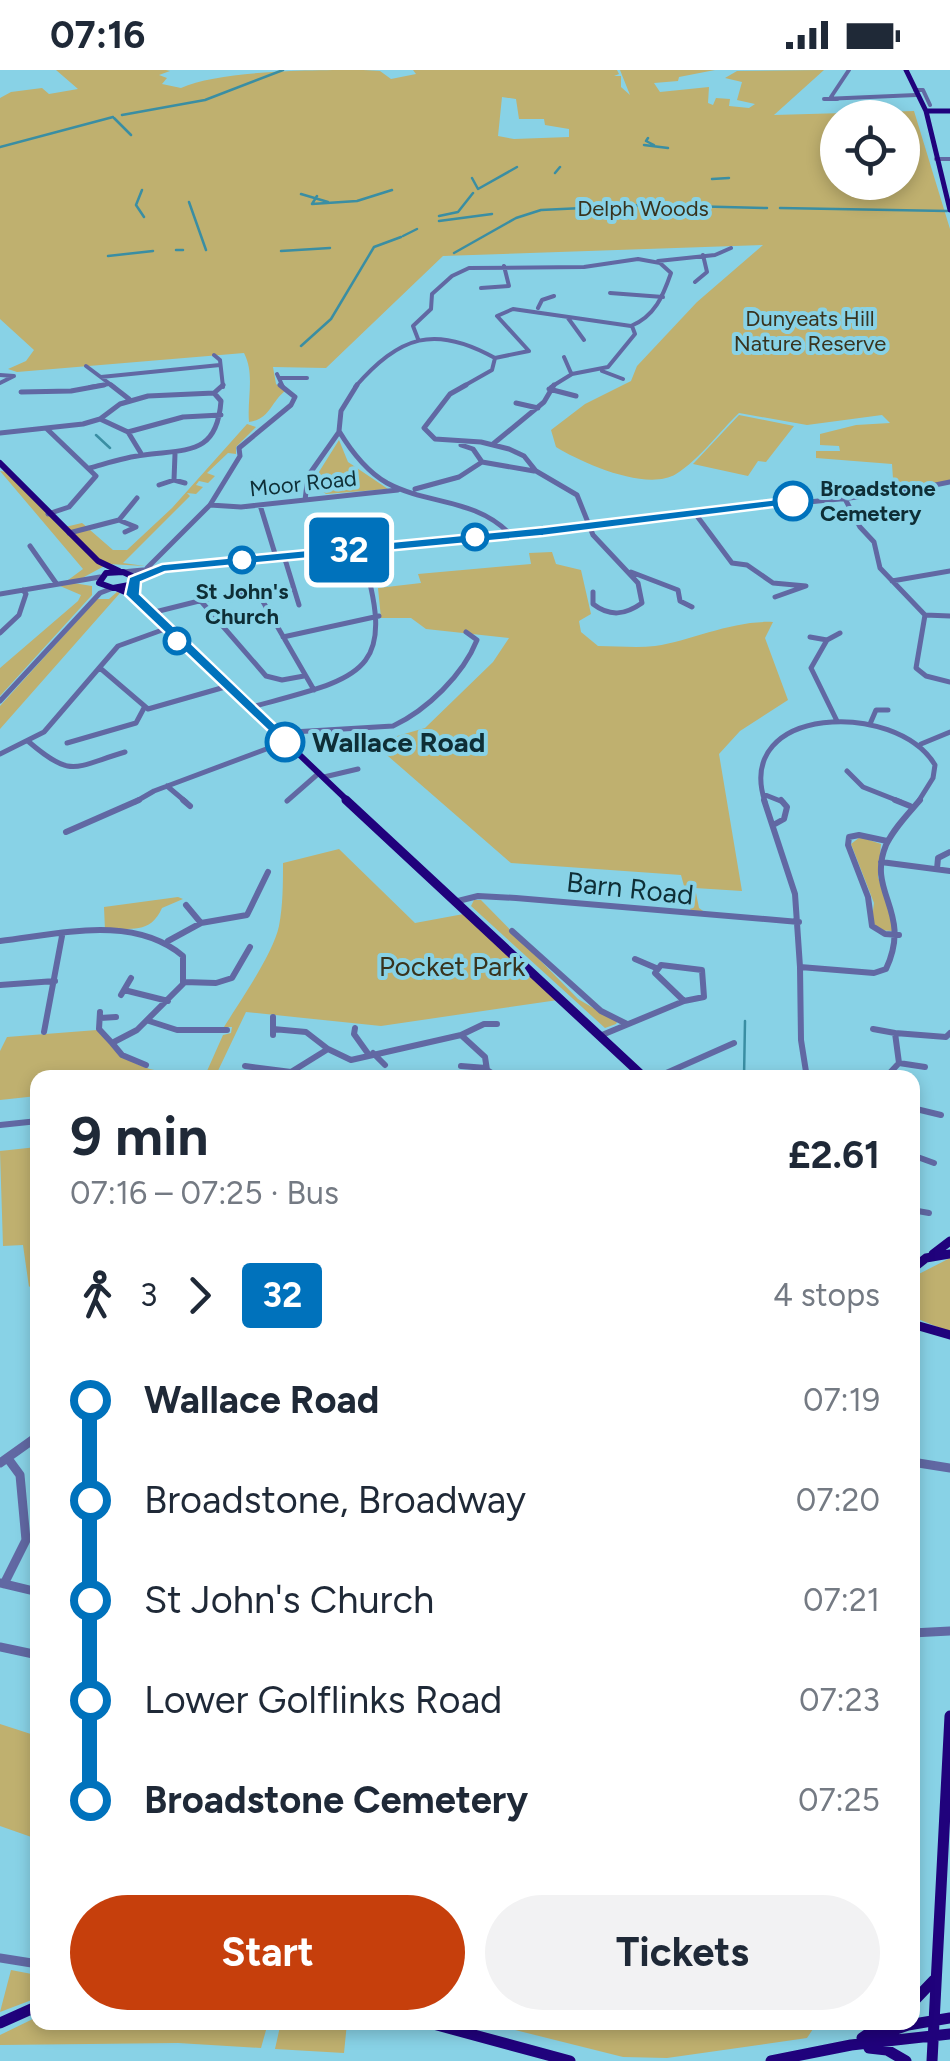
<!DOCTYPE html>
<meta charset="utf-8">
<style>
body{margin:0;font-family:Figtree,sans-serif;background:#f2f2f3;color:#1f2937;height:100vh;display:flex;flex-direction:column;font-size:38px;white-space:nowrap}
*{box-sizing:border-box;margin:0}
p{font-size:32px;color:#747a83}
.icon{flex:none;width:55px;height:55px;fill:none;stroke:currentColor;stroke-width:2;stroke-linecap:round;stroke-linejoin:round}
.map{position:relative;flex:1;overflow:hidden}
.side{position:absolute;left:30px;top:1000px;width:890px;height:960px;display:flex;flex-direction:column;background:#fff;border-radius:20px;box-shadow:0 5px 15px #0003}
.side>*{flex:none}
.badge{padding:0 20px;border-radius:8px;font-size:35px;line-height:65px}
.buttons{position:absolute;left:820px;top:30px;display:grid;gap:20px}
.buttons a{display:grid;place-items:center;width:100px;height:100px;border-radius:50%;background:#fff;box-shadow:0 5px 15px #0003;font-size:50px}
.map>.badge{position:absolute;translate:-50% -50%;box-shadow:0 0 0 5px #fff}
.legs{display:flex;align-items:center;gap:15px;height:110px;padding:0 40px;font-size:32px}
.legs p{margin-inline-start:auto}
.overview{display:flex;align-items:center;justify-content:space-between;height:170px;padding:0 40px}
h1{font-size:55px;font-weight:700;line-height:75px}
.action{display:flex;gap:20px;margin-top:auto;padding:20px 40px}
.action a{flex:1;height:115px;border-radius:60px;background:#c63f0c;color:#fff;font-size:40px;font-weight:700;line-height:115px;text-align:center}
.action a+a{background:#f2f2f3;color:#1f2937}
ul{padding:0 40px;list-style:none}
li{display:flex;align-items:center;gap:35px;height:100px;font-size:38px}
li i{display:grid;place-items:center;width:15px;height:100%;margin:0 12px;background:currentColor}
li i::after{content:'';width:25px;height:25px;margin:-12px;border:8px solid;border-radius:50%;background:#fff}
li p{margin-inline-start:auto}
li:first-child i{background:linear-gradient(#0000 50%,currentColor 0)}
li:last-child i{background:linear-gradient(currentColor 50%,#0000 0)}
.status{display:flex;justify-content:space-between;align-items:center;height:70px;padding:0 50px;background:#fff;direction:ltr}
.status svg{height:28px;fill:currentColor}
.map>svg:first-child{display:block}
.green{fill:#bfb06f;fill-rule:evenodd}
.lines{fill:none;stroke-linecap:round;stroke-linejoin:round}
.stream{stroke:#3a8ea3;stroke-width:2.5}
.minor-far3{stroke:#6168a3;stroke-width:4}
.minor-far2{stroke:#6168a3;stroke-width:5}
.minor-far1{stroke:#6168a3;stroke-width:6}
.minor{stroke:#6168a3;stroke-width:9}
.major-far3{stroke:#20027c;stroke-width:5}
.major-far2{stroke:#20027c;stroke-width:6}
.major-far1{stroke:#20027c;stroke-width:9}
.major{stroke:#20027c;stroke-width:11}
.line-1{fill:#0072bc;stroke:#fff;stroke-width:2.5}
.stop-1-dot{fill:#fff;stroke:#0072bc;stroke-width:5}
.labels{text-anchor:middle;stroke-width:8;stroke-linejoin:round;paint-order:stroke}
.far-park-label{font-size:22px;fill:#38331e;stroke:#88d2e6}
.far-street-label{font-size:22px;fill:#0e2e36;stroke:#88d2e6}
.far-stop-label{font-size:22px;font-weight:bold;fill:#0e2e36;stroke:#88d2e6;text-anchor:start}
.stop-label{font-size:28px;font-weight:bold;fill:#0e2e36;stroke:#88d2e6;text-anchor:start}
.street-label{font-size:28px;fill:#0e2e36;stroke:#88d2e6}
.park-label{font-size:28px;fill:#38331e;stroke:#88d2e6}
</style>
<div class="status"><b>07:16</b><svg viewBox="0 0 49 12"><path d="M0 12V9h3v3zM5 12V6h3v6zM10 12V3h3v9zM15 12V0h3v12zM26 1h20v11H26zM47 4h2v5h-2z"/></svg></div>
<div class="map">
<svg width="950" height="1991" viewBox="0 0 950 1991">
<rect width="100%" height="100%" fill="#88d2e6"/>
<!-- green -->
<path class="green" d="M56,0H166L170,1L159,5L167,8L162,14L181,18C220,0 314,0 363,0L380,1L391,9L416,4L413,0H617L619,4L614,6H621V17L630,25L620,0H715L679,7L678,11L654,13L660,22L709,17L708,33L713,35L716,28L730,29L729,36L749,38L755,34L737,30L742,12L725,8L737,1L824,0L774,45L914,41L950,159V411L894,423L892,394L816,388V381H840L839,376L820,375V364L856,355L890,353L882,345L807,355L739,343C720,361 699,390 676,404C647,422 582,393 556,377L551,360L585,334L631,311L637,296L697,232L763,175L443,186L326,298L273,297L276,314L285,321C271,332 270,349 249,352C247,328 255,304 244,283L17,302L8,299L26,291L34,280L0,249V28L11,22L42,18L49,24L78,19ZM502,27L516,29L519,49H544L545,55L569,59V67L514,69L498,66ZM838,48H902V112H838Z
M739,345L794,356L766,392L758,391L748,406L693,394Z
M247,354L256,357L236,377V384L228,383L207,403L215,406L208,413L199,411L196,415L203,417L196,424L187,423L190,426L123,493L145,496L108,494L73,513L92,516V525L0,626V598L78,531L81,525L60,516L83,499L0,401L7,402L61,458L82,453L87,457L83,461L90,460L113,480H127L172,438Z
M339,370L348,392L388,419L326,424L312,413Z
M552,482L556,494L581,500L591,544L579,551L581,562L598,576C617,576 637,578 655,576C693,570 733,550 773,552L765,568L788,630L740,661L719,684L742,821L695,818L699,838L706,843L691,841L681,805L511,793L373,673L425,658L493,592L509,568L426,559L411,548H381L378,518L421,513L418,504L531,494L529,483Z
M117,522L120,523L0,659V636L97,529H109Z
M860,767L881,774L878,807L891,841L893,861L877,860L872,849L874,833L851,774Z
M339,779L415,853L469,843L558,930L381,956L246,942L215,1007L38,1008L37,1026L0,1030V981L7,967L97,960C136,1003 151,1004 207,1001L223,965L231,963L232,957H224C239,933 273,884 279,856C283,836 283,813 283,793Z
M178,827L183,829L162,838C150,865 131,857 105,860L104,837Z
M474,830H481L578,929L617,952L616,954L605,958L471,836Z
M37,1077V1210L29,1217L23,1175L3,1176L0,1081Z
M950,1188V1262L913,1247V1207Z
M0,1654L37,1666V1769L0,1756Z
M11,1900L37,1905V1928L0,1942Z
M37,1947L38,1952L268,1953L261,1978L178,1973L0,1975V1965Z
M281,1952L347,1953L344,1983L275,1979Z
M515,1953V1952L817,1953L807,1968L667,1988L623,1987L515,1960Z"/>
<g class="lines">
<!-- stream -->
<path class="stream" d="M122,45L205,30L283,0
M114,48L131,65
M648,68L646,71L654,75
M644,75L668,78
M0,77L113,47
M555,103L560,97
M472,108L478,119L517,97
M712,109L729,108
M142,120L136,135L144,147
M301,124L328,132
M317,126L312,134L357,131L392,120
M189,132L206,180
M780,138L947,141
M439,146L458,142L473,123
M439,151L492,144
M403,166L417,159
M176,180H183
M281,181L330,178
M454,183L516,148L541,140L646,135L767,138
M108,186L153,181
M301,276L331,249L374,177L401,167
M96,365L110,378
M744,1008L745,951"/>
<!-- minor-far3 -->
<path class="minor-far3" d="M915,20H923L930,35
M831,27L849,0
M838,29H824L916,25
M936,89H950
M658,191L715,185L731,178
M695,212L707,202L703,185
M481,218L509,216L504,196
M610,223L663,227
M538,238L542,230L554,226
M568,248L584,270
M418,269L413,256L431,239L432,224L452,206L469,198L584,197L638,189L660,193L671,203C663,226 655,246 631,256
M214,285L220,290L223,317
M564,287L571,303
M495,288L529,281L497,246L513,239L631,256
M86,296L114,317
M602,301L623,309
M277,304L283,317
M0,305L14,306L0,313
M101,307L220,295
M279,308H307
M90,317L109,314
M355,317C400,266 434,254 495,288
M462,317L492,300L495,288
M551,317L572,304L608,297L635,264L632,256"/>
<!-- minor-far2 -->
<path class="minor-far2" d="M111,315L129,329
M357,315L341,341L339,361C351,381 366,401 387,413C428,435 474,428 509,463
M466,315L450,324L424,358L435,369L481,372L509,379L524,386L536,401L577,425L593,465L638,513L642,533C625,545 610,547 593,534V522
M549,319L576,326
M21,322L71,321L104,315
M516,333L538,338
M100,349L128,362L142,385
M47,359L96,406L69,437L48,444
M128,362L183,347L221,345
M0,363L83,354L100,349L120,334L148,326L214,323
M493,374L544,332L554,315
M461,375L473,379L482,392
M175,384L174,410L185,413
M90,398C108,393 125,387 144,385C188,379 217,385 221,331L214,323L223,315
M159,415L174,410
M415,419L459,407L482,392L534,401
M844,427L860,457L874,472L880,498L925,545L916,598L926,606L950,612
M305,430L308,406L339,362
M210,435L241,437L398,420
M260,435L276,487
M694,442L732,493L747,495L773,513L806,516L775,527
M121,451L136,457L125,462
M69,463L119,450L137,428
M30,476L56,513
M284,486L299,535
M147,498L210,435L240,386L239,378L291,335L295,327L280,315
M123,502C316,483 508,465 700,443C784,433 868,430 950,412
M631,502L678,520L680,531L692,537
M892,511L950,501
M258,523L314,620
M0,524L100,507
M200,530L266,606L282,610L304,606
M151,543L219,526L293,519
M925,545L950,546
M0,563L19,545L26,524L23,520
M283,567L379,546
M810,567L827,570
M100,598L148,639L225,617
M0,631L100,523L113,518
M248,638C361,607 401,607 360,478
M837,651L811,598L827,570L840,563
M870,654L876,640H888
M276,663L393,656C427,640 463,605 477,570L466,562
M29,672C72,709 74,697 125,682
M67,673L136,653L144,638
M921,674L950,662
M0,684L44,662L118,576L165,559
M847,701L863,717L901,732
M324,707L358,699
M167,716L186,732
M763,724L783,732
M287,731L319,703
M135,732L154,721L285,672
M765,732C733,635 896,630 935,695L933,708L918,732"/>
<!-- minor-far1 -->
<path class="minor-far1" d="M183,730L190,736
M764,730L795,824L800,897
M895,730L910,736
M775,754L784,749L787,737L781,730
M66,762L139,730
M887,771L859,765L849,767L848,775L868,827L872,856L885,864L899,865
M881,792L950,801
M937,799L938,788L950,782
M458,831L478,826L516,828L799,852
M186,835L201,853
M512,861L601,941L627,954
M0,871C60,864 133,844 183,886V914L137,960L112,973L99,959L100,942
M168,871L201,853L247,845L268,802
M635,889L656,898
M661,895L702,900L704,927L684,931L655,903Z
M800,897L874,903L886,899C913,841 866,823 886,775C894,758 908,744 920,730
M800,897L801,970L807,1008
M184,912L216,913L232,908L250,877
M0,915L55,911
M124,920L168,931
M121,925L131,908
M273,947V965
M100,948L116,947
M149,951L177,960H227
M355,958L354,964L369,985
M273,959L306,962L328,979
M873,959L895,963
M44,962L62,866
M461,965L484,954H497
M602,965L684,931
M112,973L122,985L146,995
M373,983L385,995
M899,993L925,997
M245,996L291,1002L328,979L351,990L461,965L485,987L487,1000L500,1008
M461,996L486,998
M806,1005L859,1008
M655,1008L734,973
M885,1008L899,993L895,963L946,967L950,963
M912,1038L941,1045
M0,1055L38,1051
M912,1085L934,1093
M912,1140L929,1143"/>
<!-- minor -->
<path class="minor" d="M912,1392L950,1398
M0,1393L38,1366
M1,1513L38,1522
M4,1514L26,1470L20,1405L9,1390
M912,1563L950,1561
M0,1577L38,1585
M0,1888L38,1894"/>
<!-- major-far3 -->
<path class="major-far3" d="M906,0L926,41L950,140
M926,41H950"/>
<!-- major-far2 -->
<path class="major-far2" d="M0,393L98,491L119,501
M123,502L134,507L129,515L113,518L99,513L106,503Z
M116,518L132,525L349,732"/>
<!-- major-far1 -->
<path class="major-far1" d="M346,730L645,1008
M933,1184L950,1171
M912,1199L926,1188L950,1184
M912,1254L950,1265"/>
<!-- major -->
<path class="major" d="M912,1933L934,1910
M426,1952L570,1991
M0,1953L38,1936
M862,1968L885,1952
M868,1969L908,1955L950,1948
M869,1978L887,1980L906,1991
M771,1991L851,1975L950,1964
M932,1991L950,1646"/>
</g>
<!-- line-1 -->
<path class="line-1" d="M793,427L800,431L798,434L543,466L165,502L141,512L140,524L291,669V676L285,677L125,525L129,507L162,494L543,457Z"/>
<!-- markers -->
<g class="stop-1-dot">
<circle cx="793" cy="431" r="18"/>
<circle cx="475" cy="467" r="12"/>
<circle cx="242" cy="490" r="12"/>
<circle cx="177" cy="571" r="12"/>
<circle cx="285" cy="672" r="18"/>
</g>
<g class="labels">
<!-- far-park labels -->
<g class="far-park-label">
<text x="643" y="146">Delph Woods</text>
<text x="810" y="256">Dunyeats Hill<tspan x="810" dy="25">Nature Reserve</tspan></text>
</g>
<!-- far-street labels -->
<g class="far-street-label">
<text transform="translate(303 413) rotate(-6)" y="8">Moor Road</text>
</g>
<!-- far-stop labels -->
<g class="far-stop-label">
<text x="820" y="426">Broadstone<tspan x="820" dy="25">Cemetery</tspan></text>
<text x="242" y="529" text-anchor="middle">St John's<tspan x="242" dy="25">Church</tspan></text>
</g>
<!-- stop labels -->
<g class="stop-label">
<text x="312" y="682">Wallace Road</text>
</g>
<!-- street labels -->
<g class="street-label">
<text transform="translate(630 818) rotate(6)" y="10">Barn Road</text>
</g>
<!-- park labels -->
<g class="park-label">
<text x="452" y="906">Pocket Park</text>
</g>
</g>
</svg>
<div class="buttons">
<a><svg class="icon" aria-label="locate" viewBox="0 0 24 24"><circle cx="12" cy="12" r="6"/><path d="M12 2v4M12 18v4M2 12h4M18 12h4"/></svg></a>
</div>
<b class="badge" style="left:349px;top:480px;background:#0072bc;color:#fff">32</b>
<section class="side">
<div class="overview"><div><h1>9 min</h1><p>07:16 – 07:25 · Bus</p></div><b>£2.61</b></div>
<div class="legs"><svg class="icon" aria-label="walk" viewBox="0 0 24 24"><circle cx="13" cy="4" r="2"/><path d="M13 8l-2 6 4 7M11 14l-3 7M7 12l3-4h3l4 4"/></svg>3<svg class="icon" aria-label="forward" viewBox="0 0 24 24"><path d="M9 5l7 7-7 7"/></svg><b class="badge" style="background:#0072bc;color:#fff">32</b><p>4 stops</p></div>
<ul>
<li><i style="color:#0072bc"></i><b>Wallace Road</b><p>07:19</p></li>
<li><i style="color:#0072bc"></i><span>Broadstone, Broadway</span><p>07:20</p></li>
<li><i style="color:#0072bc"></i><span>St John's Church</span><p>07:21</p></li>
<li><i style="color:#0072bc"></i><span>Lower Golflinks Road</span><p>07:23</p></li>
<li><i style="color:#0072bc"></i><b>Broadstone Cemetery</b><p>07:25</p></li>
</ul>
<div class="action"><a>Start</a><a>Tickets</a></div>
</section>
</div>
